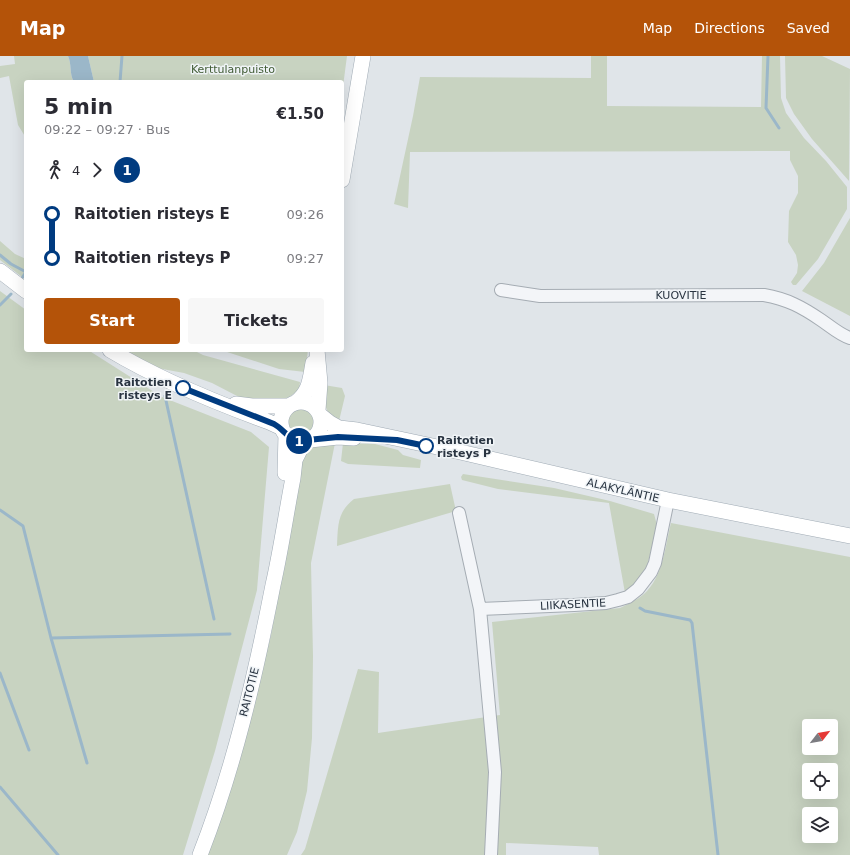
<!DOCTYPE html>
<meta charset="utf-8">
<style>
body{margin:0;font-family:"DejaVu Sans",sans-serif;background:#f7f7f7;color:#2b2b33;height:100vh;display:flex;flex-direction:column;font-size:15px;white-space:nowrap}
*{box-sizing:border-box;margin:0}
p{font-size:13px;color:#7c7c81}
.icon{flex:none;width:22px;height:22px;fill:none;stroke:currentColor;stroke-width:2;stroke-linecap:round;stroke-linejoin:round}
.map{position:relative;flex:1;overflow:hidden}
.panel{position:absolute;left:24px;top:24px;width:320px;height:272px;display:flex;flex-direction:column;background:#fff;border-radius:4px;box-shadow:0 4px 16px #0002}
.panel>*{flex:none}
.badge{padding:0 8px;border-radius:13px;font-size:14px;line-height:26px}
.needle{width:26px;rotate:59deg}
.tools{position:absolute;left:802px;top:663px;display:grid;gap:8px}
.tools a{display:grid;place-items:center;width:36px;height:36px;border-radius:4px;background:#fff;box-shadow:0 4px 16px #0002;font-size:20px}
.map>.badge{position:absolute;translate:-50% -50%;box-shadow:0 0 0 2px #fff}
.legs{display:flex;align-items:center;gap:6px;height:44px;padding:0 20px;font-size:13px}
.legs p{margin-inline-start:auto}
.head{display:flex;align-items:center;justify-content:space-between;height:68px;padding:0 20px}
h1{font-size:22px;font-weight:600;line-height:30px}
.button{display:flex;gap:8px;margin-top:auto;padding:8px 20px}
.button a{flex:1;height:46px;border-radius:4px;background:#b45309;color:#fff;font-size:16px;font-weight:600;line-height:46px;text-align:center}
.button a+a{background:#f7f7f7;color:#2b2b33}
ul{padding:0 20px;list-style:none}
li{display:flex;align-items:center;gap:14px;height:44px;font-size:15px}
li i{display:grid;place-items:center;width:6px;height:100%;margin:0 5px;background:currentColor}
li i::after{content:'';width:10px;height:10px;margin:-5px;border:3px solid;border-radius:50%;background:#fff}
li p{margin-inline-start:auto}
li:first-child i{background:linear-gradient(#0000 50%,currentColor 0)}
li:last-child i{background:linear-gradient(currentColor 50%,#0000 0)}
header{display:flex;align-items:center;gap:24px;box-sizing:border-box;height:56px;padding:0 20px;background:#b45309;color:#fff}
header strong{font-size:19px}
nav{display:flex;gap:22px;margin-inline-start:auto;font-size:14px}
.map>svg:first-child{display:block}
.green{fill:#c8d3c1;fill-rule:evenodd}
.water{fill:#9bb7c9}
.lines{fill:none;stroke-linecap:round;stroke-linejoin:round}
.stream{stroke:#9bb7c9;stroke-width:3}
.minor-casing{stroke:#a5acb3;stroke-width:14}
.major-casing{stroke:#a0abb5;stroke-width:16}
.minor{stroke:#f3f5f8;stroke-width:12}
.major{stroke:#fff;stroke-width:15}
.line-1-casing{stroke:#fff;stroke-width:9}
.line-1{stroke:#003b80;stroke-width:6}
.stop-1-dot{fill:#fff;stroke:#003b80;stroke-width:2}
.labels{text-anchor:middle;stroke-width:3;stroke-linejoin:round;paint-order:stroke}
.park-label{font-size:11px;fill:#425d36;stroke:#f0f4f7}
.street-label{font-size:11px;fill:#293441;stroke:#f0f4f7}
.stop-label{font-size:11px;font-weight:bold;fill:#293441;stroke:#f0f4f7;text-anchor:end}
</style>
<header>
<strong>Map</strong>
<nav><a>Map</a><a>Directions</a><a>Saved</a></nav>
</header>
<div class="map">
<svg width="850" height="799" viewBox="0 0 850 799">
<rect width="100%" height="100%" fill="#e0e5e9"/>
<!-- green -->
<path class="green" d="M14,0H68C72,9 69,17 74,26H26V82L18,69L9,20L0,22V10L15,8Z
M88,0H347L342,38V26H94Z
M591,0H607V50L761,51L762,0H780L781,42L786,57L804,82L826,105L847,131V153L818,203L796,229H793L791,226L797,217L798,209L796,199L788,186L789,155L798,137V120L790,104V95L410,96L408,152L394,148L413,60L420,21L591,22Z
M785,0H822L850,13L849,125L812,83L794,58L786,42Z
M850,162V260L802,235L824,207Z
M0,185L15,198L26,203V224L0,204Z
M0,235L26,254V294H88L162,341L251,376L269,391L257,534L215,695L183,799H0Z
M125,294H193L203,299L300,326L299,334L289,341L273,347L239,341L212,327L184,317L157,312Z
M221,294H308L305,316L279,313Z
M324,329L342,332L345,340L339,365L329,359L325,349Z
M288 366a14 14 0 1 1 28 0a14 14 0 1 1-28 0Z
M335,387L311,507L313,600L312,682L307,735L297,776L287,799H208L261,619L271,579L304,394L320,388Z
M343,387L375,388L398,394L403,399L421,404L420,412L348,408L341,405Z
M463,418L554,432L610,445L654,458L657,469L647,511L642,521L625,537L609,447L498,433L462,424L461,421Z
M450,428L456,455L337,490C338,470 337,456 354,443Z
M671,467L850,501V799H599L598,791L506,787V799H301L305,793L358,613L379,616L378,677L500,659L492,566L620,552C628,548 637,544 644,538C663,521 665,491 671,467ZM809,670H831V692H809ZM809,714H831V736H809ZM809,758H831V780H809Z"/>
<!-- water -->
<path class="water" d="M68,0H88L94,26H74C69,17 72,9 68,0Z"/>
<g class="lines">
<!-- stream -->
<path class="stream" d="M768,0L766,52L779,72
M120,26L122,0
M0,199L11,208L26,216
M22,222L26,216
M0,249L11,238
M165,340L214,563
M0,454L23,470L51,582L87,707
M640,552L645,555L690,564L692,567L718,799
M51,582L230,578
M0,617L29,694
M0,731L58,799"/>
<defs>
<path id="minor" d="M501,234L540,240L764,239C787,243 802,251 821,264C830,270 840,279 850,282
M459,457L480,553
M491,799L495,716L480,553L574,549L606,547L618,544L628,541L638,533L651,516L655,507L668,444"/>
<path id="major" d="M342,124L363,0
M0,215L26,235
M110,294C160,324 214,346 269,366L282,372
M317,294L320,327L318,354
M281 366a20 20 0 1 1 40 0a20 20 0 1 1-40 0Z
M295,347C310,336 310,323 313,307
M236,348L252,350H289
M320,359L330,367L339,372L357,374L456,395L668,444L850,480
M310,384L338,381L354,382
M285,417L286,378
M200,799C234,712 255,621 273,529C281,494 286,458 293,422L295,404L304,386"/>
</defs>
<!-- minor casing -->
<use href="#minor" class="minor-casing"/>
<!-- major casing -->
<use href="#major" class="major-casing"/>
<!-- minor -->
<use href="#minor" class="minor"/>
<!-- major -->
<use href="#major" class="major"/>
</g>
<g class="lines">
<defs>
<path id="line-1" d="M183,332L274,368C283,373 287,381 297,385L338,381L397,384L426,390"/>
</defs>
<!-- line-1 casing -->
<use href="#line-1" class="line-1-casing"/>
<!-- line-1 -->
<use href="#line-1" class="line-1"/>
</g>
<!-- markers -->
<g class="stop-1-dot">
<circle cx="183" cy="332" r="7"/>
<circle cx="426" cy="390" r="7"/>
</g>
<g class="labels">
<!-- park labels -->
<g class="park-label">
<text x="233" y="17">Kerttulanpuisto</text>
</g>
<!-- street labels -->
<g class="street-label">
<text x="681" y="243">KUOVITIE</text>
<text transform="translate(623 434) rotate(13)" y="4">ALAKYLÄNTIE</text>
<text transform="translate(573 548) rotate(-3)" y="4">LIIKASENTIE</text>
<text transform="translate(249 636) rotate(-76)" y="4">RAITOTIE</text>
</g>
<!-- stop labels -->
<g class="stop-label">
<text x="172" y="330">Raitotien<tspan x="172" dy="13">risteys E</tspan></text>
<text x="437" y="388" text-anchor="start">Raitotien<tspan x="437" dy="13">risteys P</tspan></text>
</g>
</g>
</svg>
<div class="tools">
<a><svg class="needle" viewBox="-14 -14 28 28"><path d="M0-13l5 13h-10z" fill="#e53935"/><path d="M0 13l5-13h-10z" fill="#7c7c81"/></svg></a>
<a><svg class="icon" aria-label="locate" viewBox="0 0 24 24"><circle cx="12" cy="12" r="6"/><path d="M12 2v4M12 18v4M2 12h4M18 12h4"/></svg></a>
<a><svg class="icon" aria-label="layers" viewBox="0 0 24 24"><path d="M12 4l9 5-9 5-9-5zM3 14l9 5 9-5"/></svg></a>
</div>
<b class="badge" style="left:299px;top:385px;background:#003b80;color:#fff">1</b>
<section class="panel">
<div class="head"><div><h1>5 min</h1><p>09:22 – 09:27 · Bus</p></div><b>€1.50</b></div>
<div class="legs"><svg class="icon" aria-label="walk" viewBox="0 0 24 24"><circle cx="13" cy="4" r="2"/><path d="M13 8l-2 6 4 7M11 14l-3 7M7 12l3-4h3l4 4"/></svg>4<svg class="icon" aria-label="forward" viewBox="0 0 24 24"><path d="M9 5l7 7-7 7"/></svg><b class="badge" style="background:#003b80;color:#fff">1</b></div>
<ul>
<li><i style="color:#003b80"></i><b>Raitotien risteys E</b><p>09:26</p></li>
<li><i style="color:#003b80"></i><b>Raitotien risteys P</b><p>09:27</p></li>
</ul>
<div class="button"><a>Start</a><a>Tickets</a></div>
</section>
</div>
